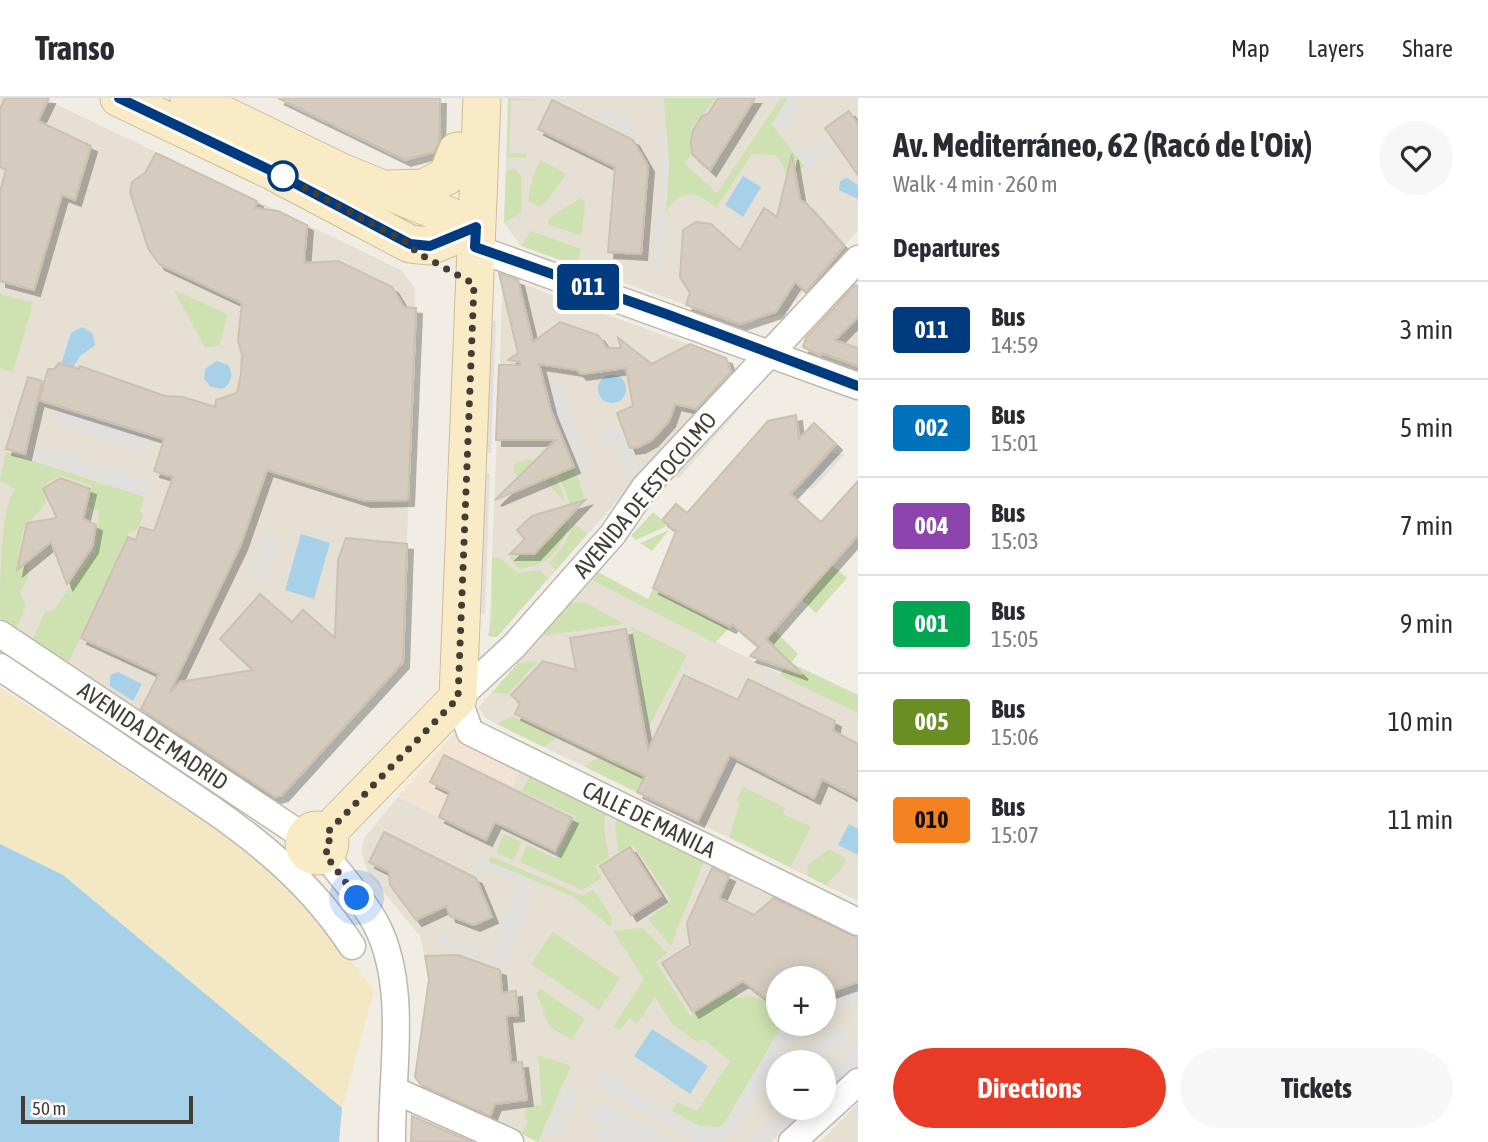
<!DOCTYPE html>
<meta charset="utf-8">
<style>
body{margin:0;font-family:"Asap Condensed",sans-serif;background:#f7f7f7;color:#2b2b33;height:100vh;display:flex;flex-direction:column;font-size:26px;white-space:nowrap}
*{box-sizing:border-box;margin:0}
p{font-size:23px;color:#7c7c81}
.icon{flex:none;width:38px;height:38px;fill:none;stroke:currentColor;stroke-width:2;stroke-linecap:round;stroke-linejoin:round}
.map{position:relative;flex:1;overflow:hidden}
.sheet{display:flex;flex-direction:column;background:#fff;width:630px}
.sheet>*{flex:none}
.badge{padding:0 14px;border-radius:5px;font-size:24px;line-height:46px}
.controls{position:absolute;left:766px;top:868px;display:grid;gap:14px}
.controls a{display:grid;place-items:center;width:70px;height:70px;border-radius:50%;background:#fff;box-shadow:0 4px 18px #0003;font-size:35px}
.scale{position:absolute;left:21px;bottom:18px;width:172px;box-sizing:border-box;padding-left:7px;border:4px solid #433d35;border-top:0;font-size:19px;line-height:24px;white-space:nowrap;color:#433d35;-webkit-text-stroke:5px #fff;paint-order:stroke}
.you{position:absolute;width:35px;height:35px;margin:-18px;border:5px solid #fff;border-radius:50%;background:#1a73e8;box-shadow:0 0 0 10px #1a73e833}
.map>.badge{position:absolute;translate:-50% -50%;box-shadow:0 0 0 4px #fff}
h2{padding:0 35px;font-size:26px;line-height:63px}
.round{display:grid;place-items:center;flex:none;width:74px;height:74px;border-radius:37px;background:#f7f7f7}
.overview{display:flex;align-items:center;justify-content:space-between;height:119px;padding:0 35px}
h1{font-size:33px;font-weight:700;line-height:52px}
.cta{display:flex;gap:14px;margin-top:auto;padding:14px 35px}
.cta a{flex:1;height:80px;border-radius:42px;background:#e83b26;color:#fff;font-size:28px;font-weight:700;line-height:80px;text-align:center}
.cta a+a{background:#f7f7f7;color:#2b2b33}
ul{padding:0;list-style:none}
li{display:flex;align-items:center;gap:21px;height:98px;padding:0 35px;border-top:2px solid #e1e1e2}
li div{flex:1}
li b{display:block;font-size:26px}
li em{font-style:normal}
li .badge{min-width:77px;font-weight:700;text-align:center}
header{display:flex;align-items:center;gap:42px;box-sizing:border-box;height:98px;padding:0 35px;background:#fff;border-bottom:2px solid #e1e1e2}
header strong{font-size:33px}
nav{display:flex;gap:38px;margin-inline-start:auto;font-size:24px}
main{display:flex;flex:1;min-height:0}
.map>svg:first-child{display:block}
.residential{fill:#e5dfd4;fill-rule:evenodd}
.commercial{fill:#f2e3d2}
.green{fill:#cee2b1}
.sand{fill:#f3e7c4}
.parking{fill:#e2e0dd}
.water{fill:#a6d1e9}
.building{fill:#d5cbbf;stroke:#ccc0b0;stroke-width:2;filter:url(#shadow)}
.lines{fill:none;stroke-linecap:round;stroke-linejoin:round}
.street-casing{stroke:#bfb7ac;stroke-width:29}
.secondary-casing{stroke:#cdbd98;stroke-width:39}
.street{stroke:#fff;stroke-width:26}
.secondary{stroke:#faebc7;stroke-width:37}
.line-casing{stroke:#fff;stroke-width:16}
.line{stroke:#003b80;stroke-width:10}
.walk{stroke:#433d35;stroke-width:7;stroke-dasharray:0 12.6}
.stop-dot{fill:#fff;stroke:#003b80;stroke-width:3.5}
.labels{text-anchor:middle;stroke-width:5;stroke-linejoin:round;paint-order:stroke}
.street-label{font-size:23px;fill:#433d35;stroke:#fff}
</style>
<header>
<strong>Transo</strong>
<nav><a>Map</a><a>Layers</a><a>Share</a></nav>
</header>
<main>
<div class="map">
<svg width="858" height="1044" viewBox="0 0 858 1044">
<defs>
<filter id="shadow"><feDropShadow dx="6" dy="6" stdDeviation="0" flood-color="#0004"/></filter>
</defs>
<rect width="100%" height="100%" fill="#f1ede5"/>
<!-- residential -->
<path class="residential" d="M0,0H43L401,172L415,190L403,565L282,698L267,699L0,520Z
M508,0H858V132L784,216L740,226L521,148L504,125Z
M503,179L726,260L731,274L497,539L489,538Z
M858,184V268L811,252L808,240Z
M592,482L858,615V803L487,621L478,610Z
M521,670L858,835V968L824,998V964H779V1010H811L771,1044H539L423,990L416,977L429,881L425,858L420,838L368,775L361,752L365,739L398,699L486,742ZM779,880H824V926H779Z
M858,1005V1044H820Z"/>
<!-- commercial -->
<path class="commercial" d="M454,636L521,670L486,742L398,699Z"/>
<!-- green -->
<path class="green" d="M508,0L543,2H511L509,55L527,56L526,60L507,59Z
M664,0H716L691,31V58L684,65L717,95L781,0H788L772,27L804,68L788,83L781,64L775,57L752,56L716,110C698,93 680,90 666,114L669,67Z
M540,62L565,75V78L546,104L539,109L528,103L531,86Z
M514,71L521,78L522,114L504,125L506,73Z
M579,101H583L585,106L582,135L578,137L548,126L549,120Z
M531,133L581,151L578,162L589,166L587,171L521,148Z
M174,192L227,216L220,247L205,250Z
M0,196L33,205L13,274L0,270Z
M6,354L115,390L123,388L127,393L145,399L140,412L143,419L136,432L129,434L68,566L32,542L45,514L54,512L96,451L99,413L89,409L92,388L60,377L47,385L45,406L23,432L18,462L28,468V481L20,494L26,509L16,531L0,520C0,493 0,408 15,391L0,383Z
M527,361C545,365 564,385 564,404L537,372L529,368L518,378L514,373V367Z
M574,369L585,402L570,405L558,376Z
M653,414L669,427L636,442L631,438Z
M566,422L569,427C558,455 550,466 520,471L510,461V457L516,450L526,460L554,438V433Z
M573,425L587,436L556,472L549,465L565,446Z
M669,432L652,453L640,445Z
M492,459L500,460L518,475L539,472L548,480L497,539L488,538L492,520Z
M832,467L847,480L816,515L801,501Z
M598,474L648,501L653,490L730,529L715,545L592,482Z
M576,504L586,505L624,526L542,538L571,505Z
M631,529L687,557L648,630Z
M774,532L798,556L791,565L858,597V615L779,577L790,564L766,541Z
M538,563L508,596L493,594L518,565Z
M512,618L557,640L544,649L497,626Z
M598,660L645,678L637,694L584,668Z
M531,675L532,680L537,678L606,712L604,731L609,759L594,769L602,780L582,792L520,764L527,747L556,761L576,719L522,693Z
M743,689L785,710L783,716L811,728L791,769L729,739L740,705L736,703Z
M619,718L705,760L671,848L648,821L671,802L633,746L618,754L615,727Z
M504,736L522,744L513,762L496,754Z
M829,751L846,761L842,770L826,787L808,778L807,768Z
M491,758L583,798L593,791L612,820L611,829L572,798L488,764Z
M643,830L667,855L656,864L690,918L734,891L737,900L749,898L779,907V926H783L725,1024L719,1029L699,1028L672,1013L677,1004L697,1013L730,963L704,941L697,944L672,926L655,899L637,926L629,920L620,933L613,929L644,881L613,833Z
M553,834L620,880L599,912L531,866Z
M539,890L585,921L572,942L550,929L537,897Z
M538,957L571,968L538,1044L522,1036L528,1023L524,1020L528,1008L542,1007Z"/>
<!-- sand -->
<path class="sand" d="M0,590L278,772L374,892L342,1010L63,777L0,746Z"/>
<!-- parking -->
<path class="parking" d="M788,0H793L800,8L781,38L772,26Z
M599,10L629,21L630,37L600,23Z
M659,31H666L669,67L661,172H653L663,66Z
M824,42L832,55L808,72L798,60Z
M488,223H496L491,355H483Z
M560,282L572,324L593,367L576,373L551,313L544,286Z
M743,296L748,301L679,380L674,375Z
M59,308L154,338L149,357L53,326Z
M625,330L641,375L630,387L617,348L599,343L603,331Z
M30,345L151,384L145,399L25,360Z
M831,355L845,356L814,390L799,391Z
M482,375H490L485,516L476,515Z
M269,432L278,445L261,487L249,476Z
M770,573L777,577L719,698L712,695Z
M476,759L525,778L522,787L473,767Z
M518,787L533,793L506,869L489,863Z
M443,837L482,851L479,859L440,845Z
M858,884V902L824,915V896Z
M841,924L847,939L836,952L821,964H800Z
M783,926H805L738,1029L723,1044H696L596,989V972L699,1028L719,1029L725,1024Z
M858,943V968L824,998V977Z
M561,991L578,998L560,1039L543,1032Z
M603,1005L673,1044H604L591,1037L607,1028L585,1015Z
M787,1010H811L771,1044H748Z"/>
<!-- water -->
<path class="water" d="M743,78L761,89L743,119L725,107Z
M847,80L858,87V101L839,92L840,83Z
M82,229L93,236L95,247L80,258L72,271L61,266L71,235Z
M217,263L228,267C234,277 232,285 222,291L211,289L204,281L205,271Z
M598 291a14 14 0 1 1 28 0a14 14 0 1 1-28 0Z
M301,436L330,445L314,501L285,492Z
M118,574L142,586L133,603L110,588V577Z
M849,726L858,731V757L838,747Z
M0,746L63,777L342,1010L339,1044H0Z
M652,931L708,968L690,996L634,958Z"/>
<!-- building -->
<path class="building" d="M5,0H49L38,23L91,48L75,102L62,97L34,192L0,183V94L6,72L0,69V11Z
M278,0H440L439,44L434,54L405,62Z
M718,0H755L710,72L692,56L691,43L693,32L702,18L708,16Z
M552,2L633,42L648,68L641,156L608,154L615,69L538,31Z
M849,13L858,27V77L825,30Z
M156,55L257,103L255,110L278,113L307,127L304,165L338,163L392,189L404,209L416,210L408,402L365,403L267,372L241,446L169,596L180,584L253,572L220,541L260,496L292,524L303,512L335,540L338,462L346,440L407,446L403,564L282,697L275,699L141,611L159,576L81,540L128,439L136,442L140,429L154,433L173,379L154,373L164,341L39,302L48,271H54L59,265L79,271L80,268L165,298L183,299L215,309L216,302L237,295L241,276L242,257L238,243L242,205L159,166L148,150L130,94L132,84L145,75Z
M792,56L800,102L807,106L844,148L806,194L795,184L776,214L740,226L686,207L690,195L680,179L683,132L696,124L711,126L740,152L764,110L777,119Z
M499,175L518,182L533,244L560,224L598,237L607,250H621L618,240L652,266L648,268L690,246L726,260L731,274L696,311L675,306L669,323L652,342L639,349L630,350L617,315L633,308L626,270L581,276L577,272L539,266L551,313L574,369L495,402L556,342H496L499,267H521L520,264L508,262L518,255Z
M855,187L858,188V219L835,242L858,250V268L822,255L820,257L803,249L806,240Z
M28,279L42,283L25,356L6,351Z
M796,317L799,341L814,325L836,346L790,396L821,424L858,383V437L766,541L802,576L750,558L759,549L732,526L730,529L653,490L676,433L662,422L676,406L687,415L768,323Z
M60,380L90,391L83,421L96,427L92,449L67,486L51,444L17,472L27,425L57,420L43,391Z
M585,402L534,456H510L525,441L517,432L532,418Z
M626,531L648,652L684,577L738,602L748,581L835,623L833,633L858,646V700L822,681L814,700L730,657L698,723L637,694L645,678L515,616L520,605L511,597L543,563L576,572L570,540Z
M444,657L572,720L555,753L495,724L486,742L439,719L450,694L430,684Z
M384,734L476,780L492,819L474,827L450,818L446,808L416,822L390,787L389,774L369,764Z
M630,749L661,798L631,817L600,768Z
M712,770L729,778L719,800L754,817L774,800L858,840V884L824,896V880H779V898L771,894L765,900L743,883L693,914L662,865L690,847L687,825Z
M458,857L500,872L502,895L516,893L518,917L506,918L511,965L522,964L527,1002L495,1006L490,1018L421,987L415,979L429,881L425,858Z
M412,1018L472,1044H411Z"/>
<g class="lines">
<defs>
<g id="street">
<path d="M475,150L858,288"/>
<path id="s1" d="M858,161L645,389L613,436L514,548L458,600L470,634L858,824"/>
<path id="s2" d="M0,536L306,740"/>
<path d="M0,569C52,604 103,638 155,673C232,724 301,769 352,848"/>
<path d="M325,756C341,779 363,801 376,826C409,889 391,976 392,1044"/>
<path d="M394,992L510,1044"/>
<path d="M792,1044L858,984"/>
</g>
<path id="secondary" d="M119,0L272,73L410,146L430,148L476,129
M189,0L341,74L476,129
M386,91L424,90L447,78L457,53
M304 745a13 13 0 1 1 26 0a13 13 0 1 1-26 0Z
M326,736L458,600L482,0"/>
</defs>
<!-- street casing -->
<use href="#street" class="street-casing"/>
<!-- secondary casing -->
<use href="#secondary" class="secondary-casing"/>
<!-- street -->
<use href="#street" class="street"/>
<!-- secondary -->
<use href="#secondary" class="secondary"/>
</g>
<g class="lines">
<defs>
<path id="line" d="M119,0L272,73L410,146L430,148L476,129L475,149L666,216L858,288"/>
</defs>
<!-- line casing -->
<use href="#line" class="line-casing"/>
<!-- line -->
<use href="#line" class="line"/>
<!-- walk -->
<path class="walk" d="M283,78L410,146L416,154L474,186L458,600L326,736L331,747L325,756L357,800"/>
</g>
<!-- markers -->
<circle class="stop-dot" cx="283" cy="78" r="14"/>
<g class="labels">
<!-- street labels -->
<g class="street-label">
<text transform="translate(645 397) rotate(-50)" y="8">AVENIDA DE ESTOCOLMO</text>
<text dy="8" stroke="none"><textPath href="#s2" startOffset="184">AVENIDA DE MADRID</textPath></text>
<text dy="8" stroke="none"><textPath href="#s1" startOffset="830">CALLE DE MANILA</textPath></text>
</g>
</g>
</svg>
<div class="controls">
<a>+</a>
<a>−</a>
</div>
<div class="scale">50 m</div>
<div class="you" style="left:357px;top:800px"></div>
<b class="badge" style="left:588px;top:189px;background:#003b80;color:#fff">011</b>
</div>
<section class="sheet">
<div class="overview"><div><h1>Av. Mediterráneo, 62 (Racó de l'Oix)</h1><p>Walk · 4 min · 260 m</p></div><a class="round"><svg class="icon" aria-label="heart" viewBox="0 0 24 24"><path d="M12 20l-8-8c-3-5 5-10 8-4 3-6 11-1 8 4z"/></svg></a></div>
<h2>Departures</h2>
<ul>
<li><span class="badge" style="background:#003b80;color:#fff">011</span><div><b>Bus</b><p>14:59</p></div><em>3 min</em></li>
<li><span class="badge" style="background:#0072bc;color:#fff">002</span><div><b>Bus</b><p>15:01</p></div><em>5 min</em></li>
<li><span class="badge" style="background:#8e44ad;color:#fff">004</span><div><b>Bus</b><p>15:03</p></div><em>7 min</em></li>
<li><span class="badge" style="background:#00a651;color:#fff">001</span><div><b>Bus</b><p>15:05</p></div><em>9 min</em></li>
<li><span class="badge" style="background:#6b8e23;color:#fff">005</span><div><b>Bus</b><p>15:06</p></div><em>10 min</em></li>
<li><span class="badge" style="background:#f58220;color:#111">010</span><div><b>Bus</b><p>15:07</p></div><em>11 min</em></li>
</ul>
<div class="cta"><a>Directions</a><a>Tickets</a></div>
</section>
</main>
